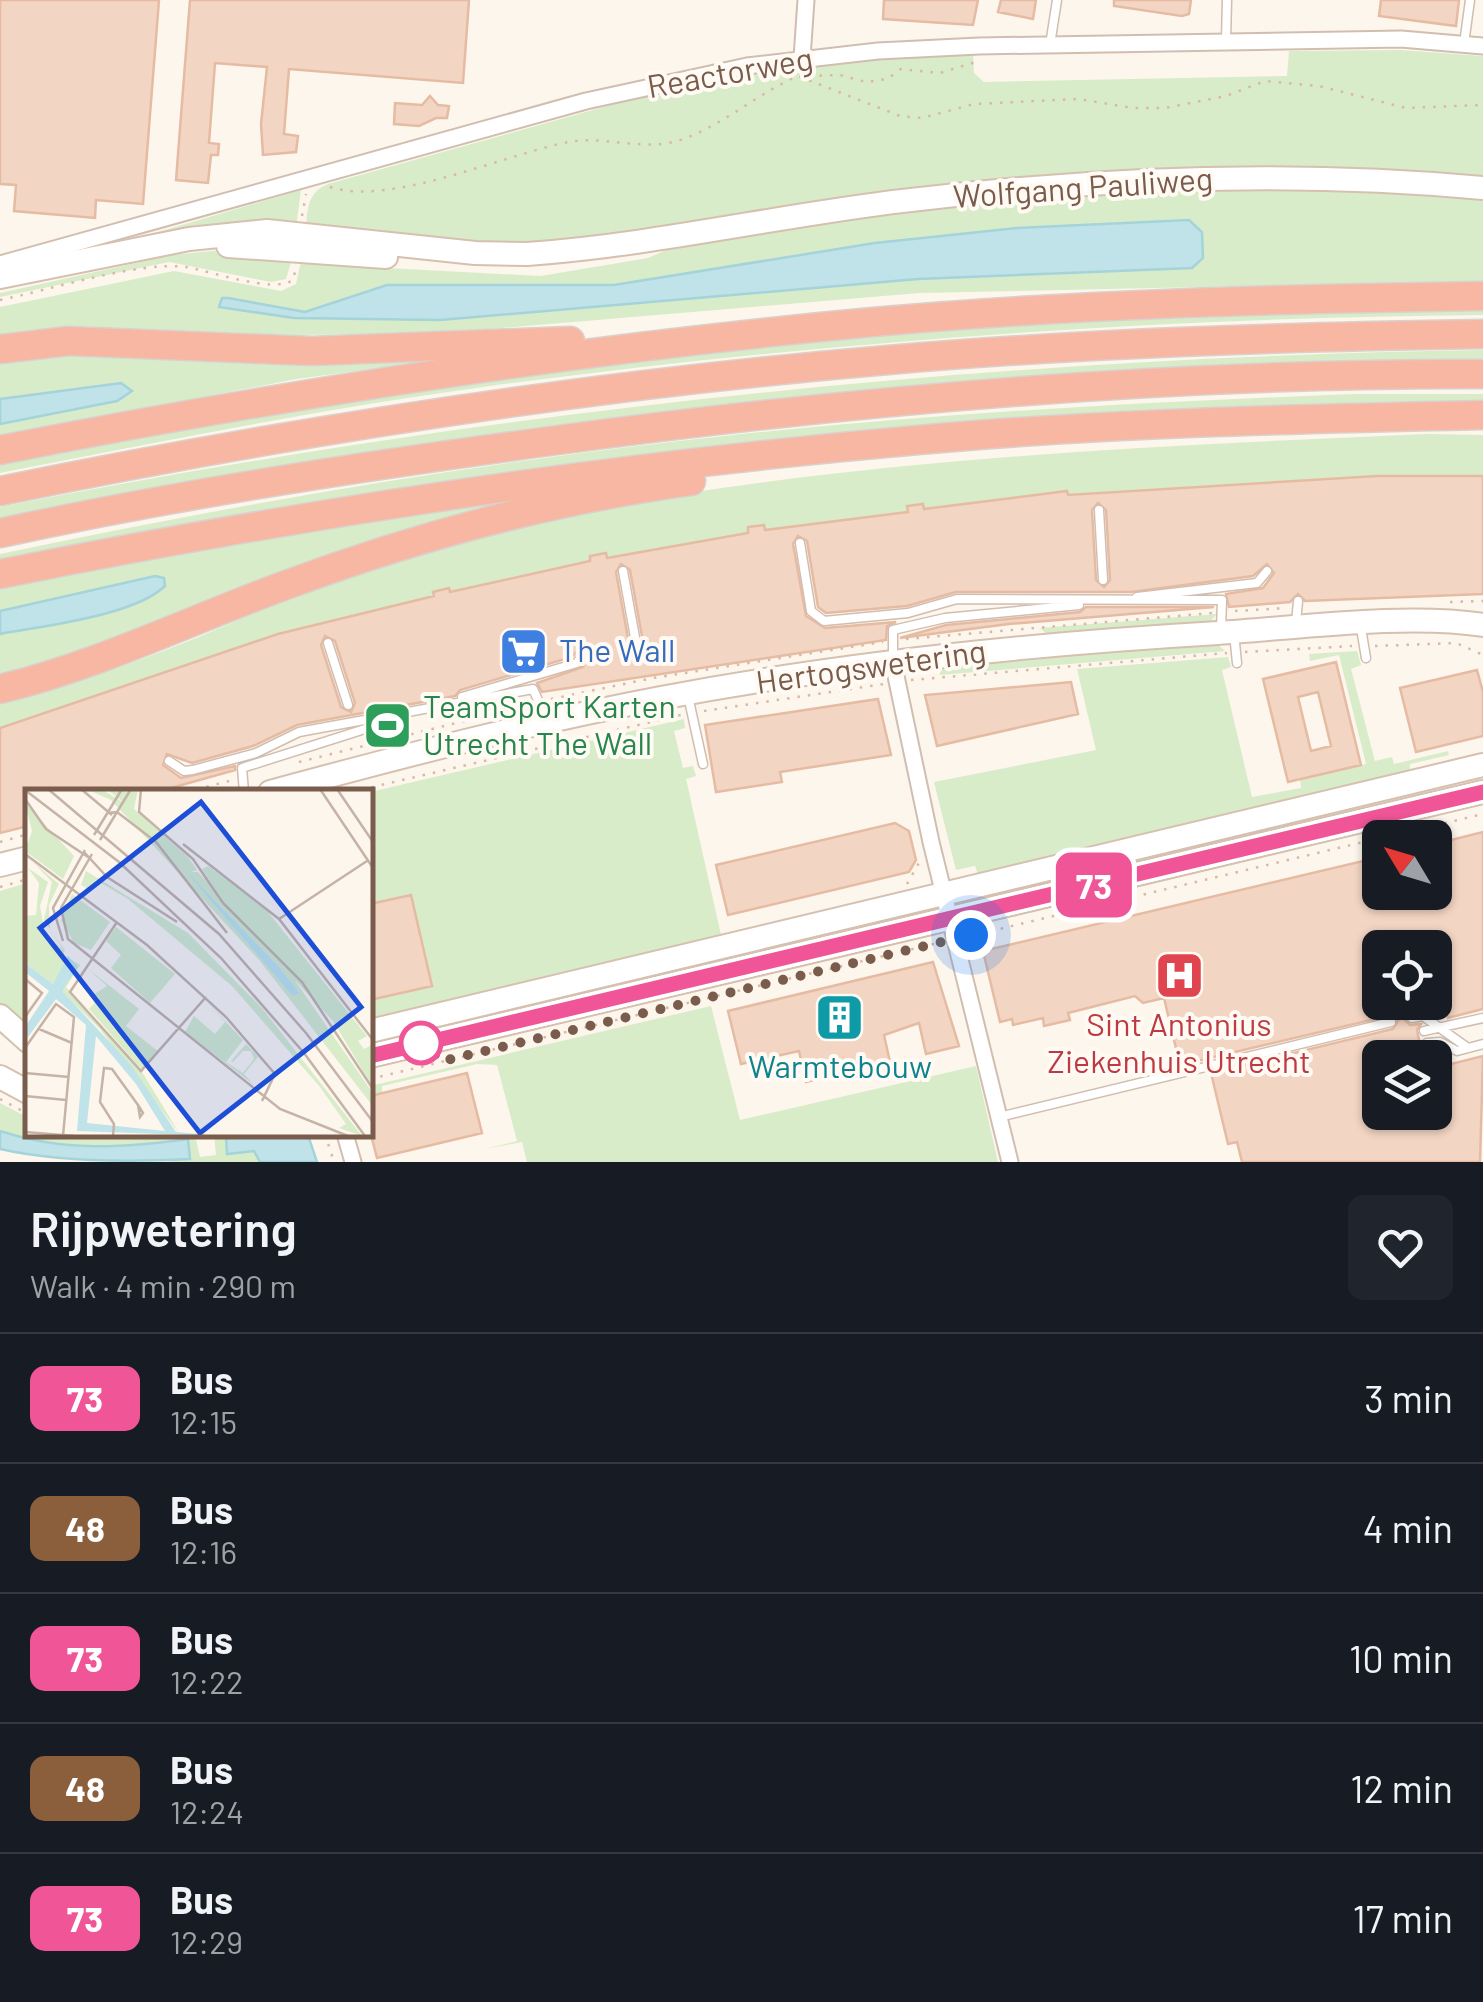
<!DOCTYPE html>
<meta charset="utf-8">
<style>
body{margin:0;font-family:Barlow,sans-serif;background:#20242c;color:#f1f3f6;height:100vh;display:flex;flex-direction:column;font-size:38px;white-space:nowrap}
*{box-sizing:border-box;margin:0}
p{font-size:32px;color:#9ea1a6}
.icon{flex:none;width:55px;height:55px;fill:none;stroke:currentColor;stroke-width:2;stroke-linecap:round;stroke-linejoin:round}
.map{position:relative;height:1162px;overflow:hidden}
.drawer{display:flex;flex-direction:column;background:#171b24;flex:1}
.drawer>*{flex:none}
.badge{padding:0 20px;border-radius:15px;font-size:35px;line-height:65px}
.needle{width:65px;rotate:308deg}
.controls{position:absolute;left:1362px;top:820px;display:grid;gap:20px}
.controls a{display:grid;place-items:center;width:90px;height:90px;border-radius:15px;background:#171b24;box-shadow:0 2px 8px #0004;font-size:50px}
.you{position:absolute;width:50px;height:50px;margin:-25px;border:8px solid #fff;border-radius:50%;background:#1a73e8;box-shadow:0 0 0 15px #1a73e833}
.map>.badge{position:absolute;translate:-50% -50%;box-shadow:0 0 0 5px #fff}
.round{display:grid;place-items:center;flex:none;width:105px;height:105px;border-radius:15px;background:#20242c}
.overview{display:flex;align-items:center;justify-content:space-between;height:170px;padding:0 30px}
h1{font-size:48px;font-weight:600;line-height:75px}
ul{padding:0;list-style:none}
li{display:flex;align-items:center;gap:30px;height:130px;padding:0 30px;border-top:2px solid #363941}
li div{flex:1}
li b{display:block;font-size:38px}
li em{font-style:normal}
li .badge{min-width:110px;font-weight:700;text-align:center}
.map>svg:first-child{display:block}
.green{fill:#d8ecc9}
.water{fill:#bfe3e8;stroke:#a5d3da;stroke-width:2.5}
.building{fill:#f3d5c3;stroke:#e6bba3;stroke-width:2.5;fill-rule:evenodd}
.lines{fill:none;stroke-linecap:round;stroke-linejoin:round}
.lane-casing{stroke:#d1beb0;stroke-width:11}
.street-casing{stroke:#d1beb0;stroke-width:19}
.secondary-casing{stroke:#d6c0b0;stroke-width:26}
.highway-casing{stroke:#dad1cd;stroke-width:31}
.path{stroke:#d9b8a5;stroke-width:2.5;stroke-dasharray:2.5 8;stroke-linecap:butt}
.lane{stroke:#fff;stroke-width:8}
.street{stroke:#fff;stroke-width:15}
.secondary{stroke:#fff;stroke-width:22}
.highway{stroke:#f7b7a3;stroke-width:28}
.line-casing{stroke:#fff;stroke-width:22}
.line{stroke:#ef5597;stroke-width:15}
.walk{stroke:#7a5c4d;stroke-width:10;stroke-dasharray:0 18}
.stop-dot{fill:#fff;stroke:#ef5597;stroke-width:5}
.labels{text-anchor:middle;stroke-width:8;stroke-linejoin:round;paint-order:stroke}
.street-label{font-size:32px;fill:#7a5c4d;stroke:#fffaf3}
.shop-label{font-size:32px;fill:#366cbe;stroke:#fffaf3;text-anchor:start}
.leisure-label{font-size:32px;fill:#27864d;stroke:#fffaf3;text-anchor:start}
.health-label{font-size:32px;fill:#be3a42;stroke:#fffaf3}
.culture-label{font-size:32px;fill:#0d838f;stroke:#fffaf3}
.inset-road{fill:none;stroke:#c5b3a7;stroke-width:2.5}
.view{fill:#1d4ed8;fill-opacity:0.15;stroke:#1d4ed8;stroke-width:5}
.inset-edge{fill:none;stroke:#7a5c4d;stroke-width:5}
</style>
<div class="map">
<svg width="1483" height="1162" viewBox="0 0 1483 1162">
<rect width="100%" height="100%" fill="#fdf6ec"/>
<!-- green -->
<path class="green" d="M1401,50L1483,56V177L1190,170L547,250L306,230C307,211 307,192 328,184L693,82L830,60L973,52L974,73L984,82L1287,76L1289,51Z
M1334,188L1483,195V281L919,293L429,334L0,337V307L174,271L281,291L296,284L302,257L329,265L541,276L648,258L671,248L768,230L905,210L1123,191Z
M301,190L296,228L131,240Z
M232,249L293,255L286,279L271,282L169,262L0,297V293L172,255Z
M1483,303V315C1151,318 820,342 490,386C326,408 163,441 0,473V460L488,375L931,326Z
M1483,350V362L855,393L709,407L385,450L208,479L0,520V507C493,410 981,358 1483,350Z
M497,352L297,379L0,436V363L44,355Z
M1353,394H1483V407L1140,417L0,564V554C242,503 487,461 733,435C939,413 1146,402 1353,394Z
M1427,434L1483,435V476L1121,492L886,514L710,539L460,590L0,734V703C63,685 125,667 186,642C278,605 371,557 468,535C783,462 1106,448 1427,434Z
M519,499L520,502L0,682V588L180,551Z
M1217,614L1209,623L1048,635L1040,628Z
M1216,643L1225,651L940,675V668Z
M1357,651L1361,665L1351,669L1375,761L1392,757L1394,764L1448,751L1449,755L1410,764V769L1377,783L979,877L975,866L956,870L934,782L1096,750L1077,669L1228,657L1231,667L1222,670L1252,797L1301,788L1300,780L1366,764L1339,655L1310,661L1309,654Z
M684,719L685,728L674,731L683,768L693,766L696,776L686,779L721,935L370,1021V1000L431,986L370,900V792Z
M27,883V1030L0,1004V891Z
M711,1006L740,1120L976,1066L998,1162H527L522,1142L485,1149L517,1141L497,1065L477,1064L382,1086V1093L370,1096V1086Z
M0,1103L27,1117L28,1134L195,1135L200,1157L216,1155L214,1135H226L225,1144L254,1151L260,1162H167L190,1158L188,1139C118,1148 69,1150 0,1131Z"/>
<!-- water -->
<path class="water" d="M1189,220L1202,232L1203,258L1192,268L918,279L440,320L294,318L219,307L222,298H228L305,312L387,285H614L875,243L1017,228Z
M121,383L132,391L117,401L0,424V399Z
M155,576L164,578L165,586C134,616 42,626 0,634V611Z
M0,1131C64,1152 123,1148 188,1139L190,1159C130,1162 57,1162 0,1149Z
M226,1135H308L317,1162H260L254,1151L227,1154Z"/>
<!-- building -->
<path class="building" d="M0,0H159L143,204L96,200L95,218L14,211L16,185L0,184Z
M190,0H469L463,83L289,69L284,134L298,136L296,152L263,155L261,124L267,67L215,63L209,143L219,144L218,155H211L208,183L176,180Z
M884,0H978L973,25L883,19Z
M1001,0H1036L1033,19L998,12Z
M1114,0H1191L1189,14L1182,16L1114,6Z
M1381,0H1459L1456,26L1379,16Z
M430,96L438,105L449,106L447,118H436L419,126L394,124L395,103L422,105Z
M1377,476H1483V594L1305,601L1298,594L1290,602L1229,607L1226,594L1263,588L1274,573L1267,564L1253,576L1131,592H956L907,606L826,613L818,607L807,541L798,536L793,544L806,616L825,628L896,622L887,626L886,640L542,692L537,683L583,667L592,650L583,644L572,657L460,690L455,696L297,725L253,746L192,763L167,754L163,765L181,778L235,766V770L157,792H28V826L0,833V728L278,634L434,596L433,592L449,588L450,592L590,561V556L606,553L607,558L748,533V527L764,525L765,530L908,512L907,506L923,504L924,509L1067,491L1068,495ZM1098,503L1106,510L1110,580L1104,587L1096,580L1092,510ZM621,564L630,570L643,642L638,650L629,644L616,572ZM325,636L335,641L355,703L351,712L341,707L321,645Z
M1086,607H1214L1009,624L900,638L946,625L1080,612Z
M1336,662L1361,765L1288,782L1263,679ZM1318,692L1331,746L1311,751L1298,697Z
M1477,670L1483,692V736L1416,752L1400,688Z
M1071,682L1078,714L937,746L925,695Z
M878,699L891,755L780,772L782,782L716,792L705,725Z
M895,823L909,831L916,860L909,872L728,915L716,865Z
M1483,832V1009L1448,1018L1444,1004L1435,1007V948H1380V1002H1419L1420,1009L1408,1012L1405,1020L1410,1025L1421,1024L1417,1030L1420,1045L1430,1058H1380V1121L1435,1112V1068L1483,1056L1480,1162H1242L1237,1142L1228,1144L1211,1073L1393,1029L1398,1021L1392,1015L1180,1065L1164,998L1143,1003L1135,996L1068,1013L1070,1020L1044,1026L1043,1018L1013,1025L1012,1019L1000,1022L983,951L1380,857L1384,900L1435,892V844Z
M411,895L432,986L370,1000V964L374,963L370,904Z
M933,962L959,1046L926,1054L919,1023L884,1035L890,1062L806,1082L799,1051L741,1064L728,1011Z
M467,1073L482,1133L377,1158L370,1131V1096Z"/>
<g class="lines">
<defs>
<path id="lane" d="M1226,40L1227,0
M1464,44L1470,0
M1050,45L1057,0
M1099,510L1103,580
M800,543L811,611L824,621L908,613L957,599L1222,600L1221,629
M623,571L636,643
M1137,597L1257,583L1267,571
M1296,623L1298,601
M1361,628L1366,658
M1234,633L1237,663
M328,643L348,705
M893,657V630L945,618L1079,605
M688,696L703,764
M462,697L577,663L585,651
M169,761L184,771L193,770L256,753L299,732L533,689L546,718
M244,792L242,768L387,722
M1412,1018L1423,1016L1468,1048
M1424,1031L1483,1018
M1427,1043L1440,1042L1457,1051L1483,1044
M999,1117L1391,1022"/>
<path id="street" d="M802,58L806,0
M0,264L586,101L747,66L878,51L979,46L1401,39L1483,46
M893,662L931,842L1010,1162
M345,1134L353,1162"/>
<path id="secondary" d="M228,246L386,257
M0,277L189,239L267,231L475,253L527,254C653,245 776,216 902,201C1094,178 1290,170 1483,188
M270,792C399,757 529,723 661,698C845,663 1031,644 1218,633C1296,628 1407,613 1483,625
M0,865L28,858
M0,1016L28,1041
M370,1031L1483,765
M370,1056L1483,792
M0,1077L28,1092"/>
<path id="highway" d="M0,349L68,341L312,351L570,341
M0,450C289,393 579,349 873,322C1076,304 1279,299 1483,296
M0,491C293,431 590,385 888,360C1085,343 1285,337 1483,334
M0,533C185,493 371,465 558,440C864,399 1174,373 1483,374
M0,574C304,513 609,467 918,440C1106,423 1294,419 1483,415
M0,689C99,665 190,620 286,585C418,536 551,500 691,481"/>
</defs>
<!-- lane casing -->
<use href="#lane" class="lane-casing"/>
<!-- street casing -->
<use href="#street" class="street-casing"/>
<!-- secondary casing -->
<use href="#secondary" class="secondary-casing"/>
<!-- highway casing -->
<use href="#highway" class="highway-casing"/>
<!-- path -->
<path class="path" d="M809,76L840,75L866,82L887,79L901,69L940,73L979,61
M330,187C391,207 505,154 569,142C607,135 646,153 683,139C725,124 758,93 798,76L900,116L922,118L974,104L1078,99L1133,108H1165L1226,96L1265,81L1319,86L1406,108L1483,105
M302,216L306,194
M0,300C50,290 138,261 186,267C211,271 273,294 293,280L296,268
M1450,602L1483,601
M1235,611L1287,608
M906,639L1212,613
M1375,646L1456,643L1483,655
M1245,652L1352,646
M911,680L1227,653
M551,699L653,678L883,642
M704,711L884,684
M299,762L529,705
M186,792L233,780
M351,792L681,715
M1383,838L1483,814
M0,842L28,834
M907,884L920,861
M0,887L28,879
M970,936L1380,838
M1438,1062L1451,1059
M370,1079L942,942
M0,1099L28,1114
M325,1134L334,1162"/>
<!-- lane -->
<use href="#lane" class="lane"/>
<!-- street -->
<use href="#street" class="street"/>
<!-- secondary -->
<use href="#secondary" class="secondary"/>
<!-- highway -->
<use href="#highway" class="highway"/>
</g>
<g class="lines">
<defs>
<path id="line" d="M370,1056L1483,792"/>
</defs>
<!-- line casing -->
<use href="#line" class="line-casing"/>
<!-- line -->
<use href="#line" class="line"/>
<!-- walk -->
<path class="walk" d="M421,1043L443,1061L971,935"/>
</g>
<!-- icons -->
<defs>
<symbol id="supermarket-square" viewBox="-11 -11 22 22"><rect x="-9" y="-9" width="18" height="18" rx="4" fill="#3f7fe0" stroke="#fffaf3"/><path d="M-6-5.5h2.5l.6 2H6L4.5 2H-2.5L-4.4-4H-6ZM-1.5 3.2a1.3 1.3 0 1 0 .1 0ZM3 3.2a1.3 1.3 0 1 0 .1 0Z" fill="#fff"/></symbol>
<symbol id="stadium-square" viewBox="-11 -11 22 22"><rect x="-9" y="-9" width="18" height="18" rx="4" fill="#2e9e5b" stroke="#fffaf3"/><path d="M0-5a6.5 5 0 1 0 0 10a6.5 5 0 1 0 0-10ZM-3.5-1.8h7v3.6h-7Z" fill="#fff"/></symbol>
<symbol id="hospital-square" viewBox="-11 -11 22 22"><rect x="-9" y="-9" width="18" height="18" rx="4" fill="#e0444e" stroke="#fffaf3"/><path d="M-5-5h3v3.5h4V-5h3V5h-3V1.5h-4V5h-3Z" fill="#fff"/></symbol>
<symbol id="building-square" viewBox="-11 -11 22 22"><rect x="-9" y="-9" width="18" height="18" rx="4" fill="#0f9aa8" stroke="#fffaf3"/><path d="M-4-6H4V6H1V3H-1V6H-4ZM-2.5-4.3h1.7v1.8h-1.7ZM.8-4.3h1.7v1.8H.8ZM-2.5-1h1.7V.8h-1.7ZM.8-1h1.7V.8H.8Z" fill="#fff"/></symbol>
</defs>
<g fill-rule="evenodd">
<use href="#supermarket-square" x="496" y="624" width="55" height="55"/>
<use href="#stadium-square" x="360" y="698" width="55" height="55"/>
<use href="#hospital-square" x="1152" y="948" width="55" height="55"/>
<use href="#building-square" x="812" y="990" width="55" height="55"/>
</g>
<!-- markers -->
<circle class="stop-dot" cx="421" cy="1043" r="20"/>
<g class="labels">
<!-- street labels -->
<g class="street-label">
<text transform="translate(730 73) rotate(-10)" y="11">Reactorweg</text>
<text transform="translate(1083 188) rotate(-4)" y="11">Wolfgang Pauliweg</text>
<text transform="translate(871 667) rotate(-8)" y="11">Hertogswetering</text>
</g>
<!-- shop labels -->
<g class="shop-label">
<text x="559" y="662">The Wall</text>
</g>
<!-- leisure labels -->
<g class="leisure-label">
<text x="423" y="718">TeamSport Karten<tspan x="423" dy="37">Utrecht The Wall</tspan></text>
</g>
<!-- health labels -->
<g class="health-label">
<text x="1179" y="1036">Sint Antonius<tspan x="1179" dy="37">Ziekenhuis Utrecht</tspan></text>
</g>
<!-- culture labels -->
<g class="culture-label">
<text x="840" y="1078">Warmtebouw</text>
</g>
</g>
<!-- overview -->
<g transform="translate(25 789)">
<rect width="348" height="348" fill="#fdf6ec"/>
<path d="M61,0H76L99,14L82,0H113L109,20L163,68L172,81L166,83H173L260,177L347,303V316L235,172L86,11ZM0,14L49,67L38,90L0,62L7,42ZM8,73L34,95L24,116L25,141L40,161L38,166L55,176L41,198L119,286L154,344L74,239L36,202L53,178L44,171L28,195L0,174V127L11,126L14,94L3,79L23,93L15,117L20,145L39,162L19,131L27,93ZM183,77L239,118L342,247L333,252L339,260L347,256V297L308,232L200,116L177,80ZM61,82L163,144L237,219L337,347L314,339L321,335L295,298L207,197L103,110L71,91L65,101L56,96ZM47,105L85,133L66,161L49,154L36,131ZM91,138L150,185L125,214L86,179L96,166L81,152ZM62,179L114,220L101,237L134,263L117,281L64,220L74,209L69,205L82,197ZM181,212L218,251L201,273L218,284L229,270L226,262H218L208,273L206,272L221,255L233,268L219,285L228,295L160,243L169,227L190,245L200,233Z" fill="#d8ecc9"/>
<path d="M157,78L254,178L274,204L268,207ZM43,167L53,178L37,202L106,276L151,343L193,347L52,342L61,236L31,210L0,252V238L24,202L0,183V174L28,195ZM71,247L111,295L140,342L62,334Z" fill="#bfe3e8" fill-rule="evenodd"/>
<path class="inset-road" d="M23,0L194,145L281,244L348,333M56,0L87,26M116,0L114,23L168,70L198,114L277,193L348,300M295,0L348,79M312,0L348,53M0,1L94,73L196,169L279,264L340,347M0,10L21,40L63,68M82,24L92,23L131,53L202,144M69,46L97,0M75,51L106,0M158,55L254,130L348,251M59,63L82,88L152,133M0,65L122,156L201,228L250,285L237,312M67,65L36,119L43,150L255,320L323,347M254,130L342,72M92,133L45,203L116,282L181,208M38,152L28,119L60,61M0,190L17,204L0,228M14,240L47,254M0,259L31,215L49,228L38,347M0,284L44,288M0,307L41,311M0,343L49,347M88,347L89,335L75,313L79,279L87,280L113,316L118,324L115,328L113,316"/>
<path class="view" d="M176,13L336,218L175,344L15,139Z"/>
<rect width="348" height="348" class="inset-edge"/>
</g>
</svg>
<div class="controls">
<a><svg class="needle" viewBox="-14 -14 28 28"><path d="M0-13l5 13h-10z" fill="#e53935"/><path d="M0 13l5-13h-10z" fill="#9ea1a6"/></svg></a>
<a><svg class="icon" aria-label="locate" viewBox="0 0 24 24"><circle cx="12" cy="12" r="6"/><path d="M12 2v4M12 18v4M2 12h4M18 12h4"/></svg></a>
<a><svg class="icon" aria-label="layers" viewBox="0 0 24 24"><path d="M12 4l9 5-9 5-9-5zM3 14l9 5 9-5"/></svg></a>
</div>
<div class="you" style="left:971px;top:935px"></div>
<b class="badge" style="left:1094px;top:885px;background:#ef5597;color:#fff">73</b>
</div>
<section class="drawer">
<div class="overview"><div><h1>Rijpwetering</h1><p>Walk · 4 min · 290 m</p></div><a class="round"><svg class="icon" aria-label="heart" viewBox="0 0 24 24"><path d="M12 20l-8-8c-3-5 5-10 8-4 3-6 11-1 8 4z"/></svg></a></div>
<ul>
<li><span class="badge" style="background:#ef5597;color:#fff">73</span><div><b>Bus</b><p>12:15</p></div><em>3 min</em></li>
<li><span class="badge" style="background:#8b5e3c;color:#fff">48</span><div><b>Bus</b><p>12:16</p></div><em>4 min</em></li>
<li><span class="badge" style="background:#ef5597;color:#fff">73</span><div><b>Bus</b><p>12:22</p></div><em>10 min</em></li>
<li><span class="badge" style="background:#8b5e3c;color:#fff">48</span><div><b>Bus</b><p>12:24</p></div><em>12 min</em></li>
<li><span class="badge" style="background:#ef5597;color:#fff">73</span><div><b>Bus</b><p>12:29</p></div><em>17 min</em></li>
</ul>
</section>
